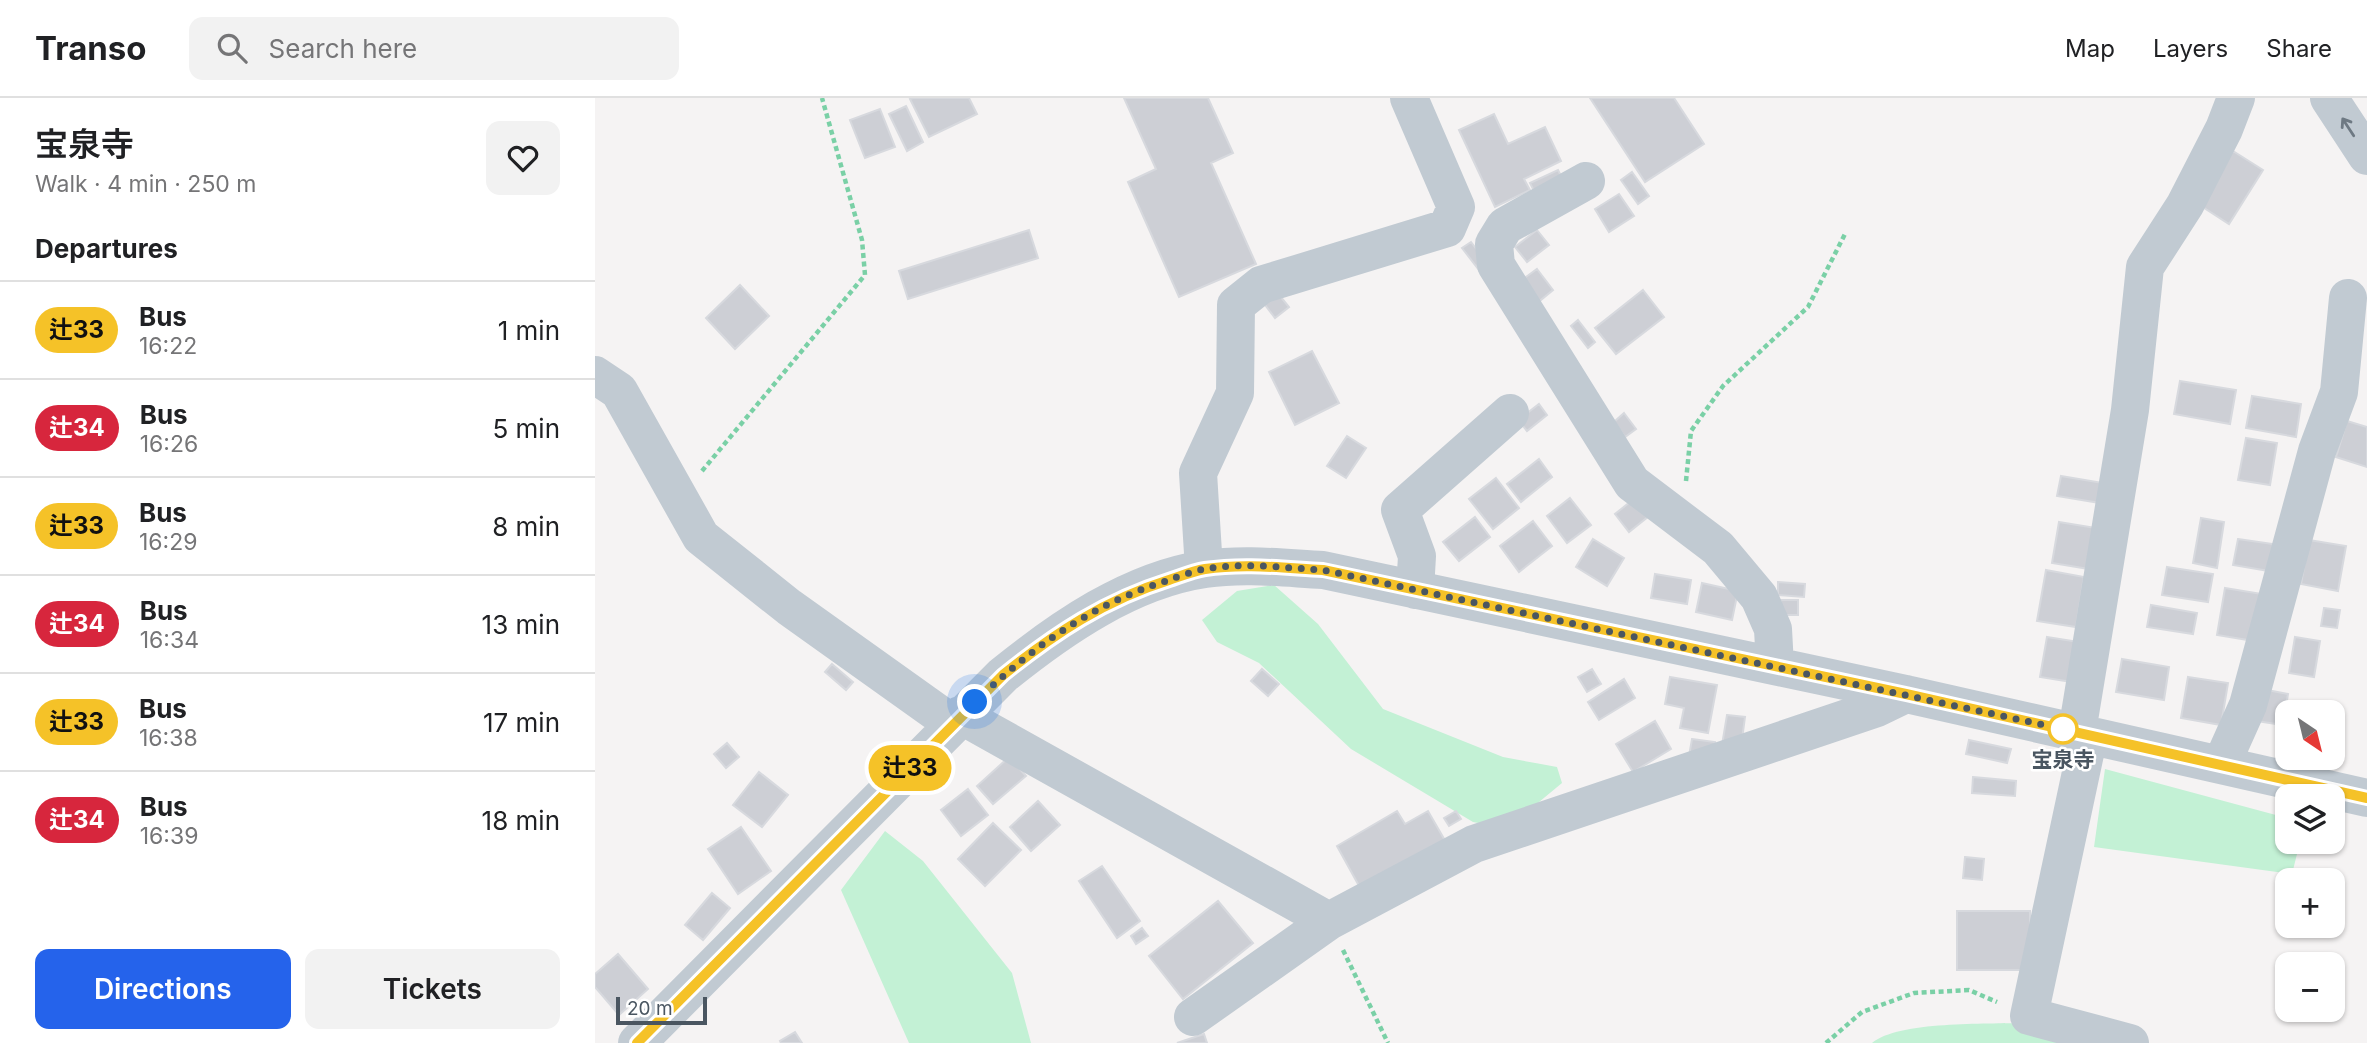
<!DOCTYPE html>
<meta charset="utf-8">
<style>
body{margin:0;font-family:Inter,"Noto Sans JP",sans-serif;background:#f2f2f2;color:#202124;height:100vh;display:flex;flex-direction:column;font-size:26px;white-space:nowrap}
*{box-sizing:border-box;margin:0}
p{font-size:23px;color:#757577}
.icon{flex:none;width:38px;height:38px;fill:none;stroke:currentColor;stroke-width:2;stroke-linecap:round;stroke-linejoin:round}
.map{position:relative;flex:1;overflow:hidden}
.sheet{display:flex;flex-direction:column;background:#fff;width:595px}
.sheet>*{flex:none}
.badge{padding:0 14px;border-radius:23px;font-size:24px;line-height:46px}
.needle{width:46px;rotate:145deg}
.tools{position:absolute;left:1680px;top:602px;display:grid;gap:14px}
.tools a{display:grid;place-items:center;width:70px;height:70px;border-radius:14px;background:#fff;box-shadow:0 2px 5px #0004;font-size:35px}
.scale{position:absolute;left:21px;bottom:18px;width:91px;box-sizing:border-box;padding-left:7px;border:4px solid #4a5661;border-top:0;font-size:19px;line-height:24px;white-space:nowrap;color:#4a5661;-webkit-text-stroke:5px #fff;paint-order:stroke}
.you{position:absolute;width:35px;height:35px;margin:-18px;border:5px solid #fff;border-radius:50%;background:#1a73e8;box-shadow:0 0 0 10px #1a73e833}
.map>.badge{position:absolute;translate:-50% -50%;box-shadow:0 0 0 4px #fff}
h2{padding:0 35px;font-size:26px;line-height:63px}
.round{display:grid;place-items:center;flex:none;width:74px;height:74px;border-radius:14px;background:#f2f2f2}
.overview{display:flex;align-items:center;justify-content:space-between;height:119px;padding:0 35px}
h1{font-size:33px;font-weight:600;line-height:52px}
.primary-button{display:flex;gap:14px;margin-top:auto;padding:14px 35px}
.primary-button a{flex:1;height:80px;border-radius:14px;background:#2563eb;color:#fff;font-size:28px;font-weight:600;line-height:80px;text-align:center}
.primary-button a+a{background:#f2f2f2;color:#202124}
ul{padding:0;list-style:none}
li{display:flex;align-items:center;gap:21px;height:98px;padding:0 35px;border-top:2px solid #e0e0e0}
li div{flex:1}
li b{display:block;font-size:26px}
li em{font-style:normal}
li .badge{min-width:77px;font-weight:700;text-align:center}
header{display:flex;align-items:center;gap:42px;box-sizing:border-box;height:98px;padding:0 35px;background:#fff;border-bottom:2px solid #e0e0e0}
header strong{font-size:33px}
nav{display:flex;gap:38px;margin-inline-start:auto;font-size:24px}
.search{width:490px;height:63px;background:#f2f2f2;display:flex;align-items:center;gap:18px;box-sizing:border-box;padding:0 24px;border-radius:14px;color:#757577;font-size:26px}
main{display:flex;flex:1;min-height:0}
.map>svg:first-child{display:block}
.green{fill:#c3f1d5}
.building{fill:#cdcfd5;stroke:#d7d9de;stroke-width:2}
.lines{fill:none;stroke-linecap:round;stroke-linejoin:round}
.path{stroke:#7ad0a6;stroke-width:4.5;stroke-dasharray:5 3.5;stroke-linecap:butt}
.minor{stroke:#c1cad2;stroke-width:38}
.oneway{stroke:#6e7983}
.line-casing{stroke:#fff;stroke-width:16}
.line{stroke:#f5c228;stroke-width:10}
.walk{stroke:#4a5661;stroke-width:7;stroke-dasharray:0 12.6}
.stop-dot{fill:#fff;stroke:#f5c228;stroke-width:3.5}
.labels{text-anchor:middle;stroke-width:5;stroke-linejoin:round;paint-order:stroke}
.stop-label{font-size:21px;font-weight:bold;fill:#4a5661;stroke:#fff}
</style>
<header>
<strong>Transo</strong>
<div class="search"><svg class="icon" aria-label="search" viewBox="0 0 24 24"><circle cx="10" cy="10" r="6"/><path d="M15 15l6 6"/></svg>Search here</div>
<nav><a>Map</a><a>Layers</a><a>Share</a></nav>
</header>
<main>
<section class="sheet">
<div class="overview"><div><h1>宝泉寺</h1><p>Walk · 4 min · 250 m</p></div><a class="round"><svg class="icon" aria-label="heart" viewBox="0 0 24 24"><path d="M12 20l-8-8c-3-5 5-10 8-4 3-6 11-1 8 4z"/></svg></a></div>
<h2>Departures</h2>
<ul>
<li><span class="badge" style="background:#f5c228;color:#111">辻33</span><div><b>Bus</b><p>16:22</p></div><em>1 min</em></li>
<li><span class="badge" style="background:#d7263d;color:#fff">辻34</span><div><b>Bus</b><p>16:26</p></div><em>5 min</em></li>
<li><span class="badge" style="background:#f5c228;color:#111">辻33</span><div><b>Bus</b><p>16:29</p></div><em>8 min</em></li>
<li><span class="badge" style="background:#d7263d;color:#fff">辻34</span><div><b>Bus</b><p>16:34</p></div><em>13 min</em></li>
<li><span class="badge" style="background:#f5c228;color:#111">辻33</span><div><b>Bus</b><p>16:38</p></div><em>17 min</em></li>
<li><span class="badge" style="background:#d7263d;color:#fff">辻34</span><div><b>Bus</b><p>16:39</p></div><em>18 min</em></li>
</ul>
<div class="primary-button"><a>Directions</a><a>Tickets</a></div>
</section>
<div class="map">
<svg width="1772" height="945" viewBox="0 0 1772 945">
<rect width="100%" height="100%" fill="#f5f3f3"/>
<!-- green -->
<path class="green" d="M679,487L723,526L788,611L908,659L962,669L967,685L938,709L899,728L878,724L756,651L664,565L622,544L607,522L642,493Z
M1510,671L1692,720V744H1705L1697,776L1499,749Z
M290,733L328,763L417,875L436,945H314L246,792Z
M1428,925L1469,945H1277C1303,923 1393,926 1428,925Z"/>
<!-- building -->
<path class="building" d="M318,0H374L382,16L334,39L315,1Z
M529,0H613L638,55L616,65L661,166L584,199L533,84L561,71Z
M995,0H1079L1109,46L1050,84Z
M311,8L328,44L312,53L294,16Z
M285,11L300,49L270,60L255,22Z
M899,16L913,46L950,29L966,63L929,81L935,92L900,109L864,32Z
M1638,53L1668,72L1634,126L1603,106Z
M963,72L968,82L940,95L935,85Z
M1037,74L1054,98L1043,106L1026,82Z
M1024,96L1039,118L1014,134L1000,111Z
M434,132L443,160L313,201L304,173Z
M942,132L954,147L932,164L920,149Z
M876,144L892,165L884,172L867,150Z
M942,171L958,192L941,206L924,184Z
M145,187L174,218L140,251L111,220Z
M677,188L694,209L680,220L664,199Z
M1048,192L1069,219L1021,256L1000,230Z
M983,222L1000,244L993,250L976,228Z
M717,253L744,305L700,327L674,274Z
M1585,283L1641,292L1635,326L1579,316Z
M1657,298L1706,306L1701,339L1651,330Z
M944,306L952,317L932,333L923,322Z
M1029,315L1041,331L1030,339L1019,324Z
M1752,323L1772,329V369L1741,359Z
M752,338L771,350L751,380L732,368Z
M1651,340L1682,345L1675,387L1643,382Z
M944,361L957,379L926,404L912,386Z
M1466,378L1508,385L1505,405L1462,398Z
M901,380L924,410L898,431L874,401Z
M975,400L996,427L972,445L952,418Z
M1040,400L1054,418L1034,434L1020,416Z
M880,419L895,439L864,463L848,444Z
M1606,420L1629,424L1622,470L1598,465Z
M938,423L957,448L924,474L905,448Z
M1464,424L1501,430L1494,471L1457,465Z
M998,441L1029,460L1012,488L981,469Z
M1643,441L1678,446L1674,473L1638,467Z
M1714,442L1751,448L1743,493L1706,486Z
M1572,469L1618,476L1613,504L1567,497Z
M1451,472L1489,479L1481,529L1442,523Z
M1060,476L1096,482L1092,506L1056,500Z
M1183,484L1210,486L1209,499L1183,497Z
M1107,485L1143,493L1137,522L1101,514Z
M1630,490L1667,496L1659,543L1622,537Z
M1186,502H1203V517H1186Z
M1556,507L1602,515L1598,536L1552,529Z
M1729,510L1745,512L1742,530L1726,528Z
M1452,539L1484,544L1477,584L1445,579Z
M1700,539L1725,543L1719,579L1694,575Z
M1527,561L1574,569L1569,602L1521,594Z
M237,566L258,584L251,592L230,574Z
M667,571L684,586L673,598L656,583Z
M997,571L1006,586L992,594L983,579Z
M1075,579L1122,587L1113,635L1085,630L1089,610L1070,606Z
M1593,579L1633,585L1626,627L1586,620Z
M1029,581L1040,600L1004,622L993,604Z
M1667,591L1693,596L1688,627L1661,623Z
M1132,617L1150,619L1146,649L1127,647Z
M1060,623L1076,651L1038,674L1021,646Z
M1097,641L1120,644L1118,661L1094,658Z
M1374,642L1416,651L1412,665L1371,656Z
M132,645L144,659L131,670L119,656Z
M414,659L431,678L398,706L382,688Z
M164,674L193,697L167,729L138,707Z
M1378,679L1421,683L1420,698L1377,695Z
M373,691L393,717L366,738L346,712Z
M443,703L465,727L436,753L415,729Z
M802,713L810,726L833,713L852,746L768,795L742,748Z
M861,713L866,721L854,728L849,720Z
M398,725L426,752L390,788L363,761Z
M146,729L176,773L143,796L113,751Z
M1370,759L1389,761L1387,782L1368,780Z
M507,768L545,823L522,840L484,783Z
M117,795L135,810L108,842L90,827Z
M623,803L658,845L588,901L554,858Z
M1362,813H1435V872H1362Z
M547,830L553,838L541,846L536,838Z
M23,856L53,891L24,917L0,889V876Z
M200,934L207,945H186L185,943Z
M609,936L612,945H582Z"/>
<g class="lines">
<!-- path -->
<path class="path" d="M107,373L270,177L267,142L227,0
M1091,383L1096,333L1128,288L1213,209L1250,136
M748,852L793,945
M1231,945L1267,914L1319,895L1374,892L1402,904"/>
<!-- minor -->
<path class="minor" d="M1734,0L1772,58
M991,83L910,128L899,146L901,167L1037,385L1123,450L1164,499L1178,531L1180,568
M0,277L24,293L106,439L194,509L358,626
M609,471L603,375L640,295L641,207L666,187L852,130L861,109L814,0
M820,492L822,458L805,412L915,315
M365,617L734,823
M1482,634L1535,312L1550,169L1590,107L1629,31L1641,0
M1494,637L1434,918L1535,945
M1627,665L1653,607L1722,353L1744,294L1753,200
M598,919L734,823L879,746L1282,610L1311,596
M42,945L408,577C465,531 535,482 610,471C649,465 689,470 728,472L1311,596L1772,700"/>
</g>
<!-- one-way arrows -->
<defs><path id="oneway-shaft" d="M-6 0H5M1.5-3L5.5 0L1.5 3" fill="none" stroke-width="1.6" stroke-linecap="round" stroke-linejoin="round" transform="scale(1.75)"/></defs>
<use class="oneway" href="#oneway-shaft" transform="translate(1753 29) rotate(-123)"/>
<g class="lines">
<defs>
<path id="line" d="M42,945L408,577C460,535 510,502 574,482C586,478 598,473 610,471C649,465 689,470 728,472L1311,596L1772,700"/>
</defs>
<!-- line casing -->
<use href="#line" class="line-casing"/>
<!-- line -->
<use href="#line" class="line"/>
<!-- walk -->
<path class="walk" d="M380,604C437,549 497,506 574,482C585,478 598,473 610,471C648,464 689,470 728,472L1468,631"/>
</g>
<!-- markers -->
<circle class="stop-dot" cx="1468" cy="631" r="14"/>
<g class="labels">
<!-- stop labels -->
<g class="stop-label">
<text x="1468" y="669">宝泉寺</text>
</g>
</g>
</svg>
<div class="tools">
<a><svg class="needle" viewBox="-14 -14 28 28"><path d="M0-13l5 13h-10z" fill="#e53935"/><path d="M0 13l5-13h-10z" fill="#757577"/></svg></a>
<a><svg class="icon" aria-label="layers" viewBox="0 0 24 24"><path d="M12 4l9 5-9 5-9-5zM3 14l9 5 9-5"/></svg></a>
<a>+</a>
<a>−</a>
</div>
<div class="scale">20 m</div>
<div class="you" style="left:380px;top:604px"></div>
<b class="badge" style="left:315px;top:670px;background:#f5c228;color:#111">辻33</b>
</div>
</main>
